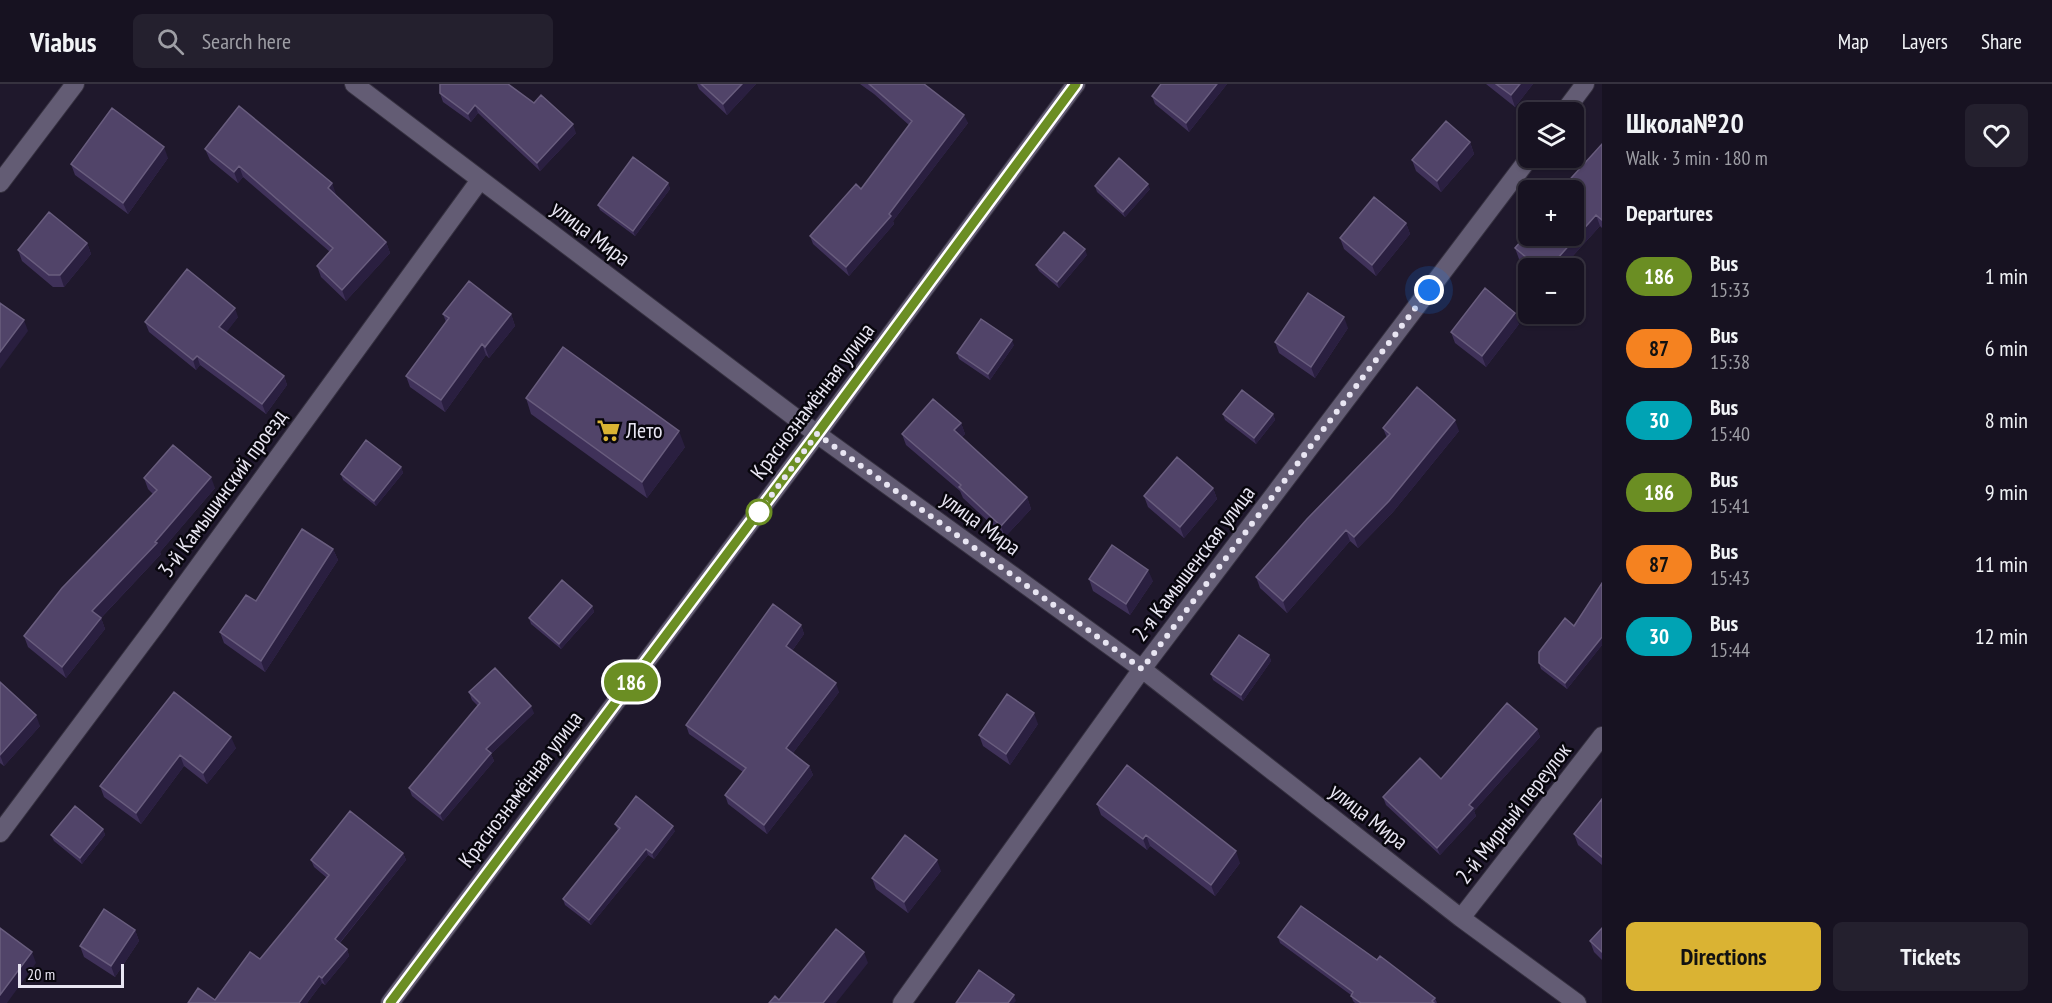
<!DOCTYPE html>
<meta charset="utf-8">
<style>
body{margin:0;font-family:"PT Sans Narrow",sans-serif;background:#24202e;color:#f1f3f6;height:100vh;display:flex;flex-direction:column;font-size:22px;white-space:nowrap}
*{box-sizing:border-box;margin:0}
p{font-size:20px;color:#9e9ea5}
.icon{flex:none;width:33px;height:33px;fill:none;stroke:currentColor;stroke-width:2;stroke-linecap:round;stroke-linejoin:round}
.map{position:relative;flex:1;overflow:hidden}
.side{display:flex;flex-direction:column;background:#171221;width:450px}
.side>*{flex:none}
.badge{padding:0 12px;border-radius:20px;font-size:21px;line-height:39px}
.buttons{position:absolute;left:1518px;top:18px;display:grid;gap:12px}
.buttons a{display:grid;place-items:center;width:66px;height:66px;border-radius:9px;background:#171221;box-shadow:0 2px 4px #0004,0 0 0 2px #36323f;font-size:30px}
.scale{position:absolute;left:18px;bottom:15px;width:106px;box-sizing:border-box;padding-left:6px;border:3px solid #e8e5f2;border-top:0;font-size:16px;line-height:21px;white-space:nowrap;color:#e8e5f2;-webkit-text-stroke:4px #08060d;paint-order:stroke}
.you{position:absolute;width:30px;height:30px;margin:-15px;border:4px solid #fff;border-radius:50%;background:#1a73e8;box-shadow:0 0 0 9px #1a73e833}
.map>.badge{position:absolute;translate:-50% -50%;box-shadow:0 0 0 3px #fff}
h2{padding:0 24px;font-size:22px;line-height:54px}
.round{display:grid;place-items:center;flex:none;width:63px;height:63px;border-radius:9px;background:#24202e}
.head{display:flex;align-items:center;justify-content:space-between;height:102px;padding:0 24px}
h1{font-size:28px;font-weight:600;line-height:45px}
.cta{display:flex;gap:12px;margin-top:auto;padding:12px 24px}
.cta a{flex:1;height:69px;border-radius:9px;background:#dab333;color:#111;font-size:24px;font-weight:600;line-height:69px;text-align:center}
.cta a+a{background:#24202e;color:#f1f3f6}
ul{padding:0;list-style:none}
li{display:flex;align-items:center;gap:18px;height:72px;padding:0 24px}
li div{flex:1}
li b{display:block;font-size:22px}
li em{font-style:normal}
li .badge{min-width:66px;font-weight:700;text-align:center}
header{display:flex;align-items:center;gap:36px;box-sizing:border-box;height:84px;padding:0 30px;background:#171221;border-bottom:2px solid #36323f}
header strong{font-size:28px}
nav{display:flex;gap:33px;margin-inline-start:auto;font-size:21px}
.search{width:420px;height:54px;background:#24202e;display:flex;align-items:center;gap:15px;box-sizing:border-box;padding:0 21px;border-radius:9px;color:#9e9ea5;font-size:22px}
main{display:flex;flex:1;min-height:0}
.map>svg:first-child{display:block}
.lines{fill:none;stroke-linecap:round;stroke-linejoin:round}
.street-casing{stroke:#363140;stroke-width:20}
.secondary-casing{stroke:#363140;stroke-width:20}
.street{stroke:#635c74;stroke-width:18}
.secondary{stroke:#635c74;stroke-width:18}
.wall{fill:#3f3159}
.shaded-wall{fill:#2a1f40}
.building{fill:#514469;stroke:#695d7e;stroke-width:1.5}
.line-casing{stroke:#fff;stroke-width:14}
.line{stroke:#6b8e23;stroke-width:9}
.walk{stroke:#e8e5f2;stroke-width:6;stroke-dasharray:0 10.8}
.stop-dot{fill:#fff;stroke:#6b8e23;stroke-width:3}
.labels{text-anchor:middle;stroke-width:5;stroke-linejoin:round;paint-order:stroke}
.street-label{font-size:22px;fill:#e8e5f2;stroke:#08060d}
.poi-label{font-size:22px;fill:#e8e5f2;stroke:#08060d;text-anchor:start}
</style>
<header>
<strong>Viabus</strong>
<div class="search"><svg class="icon" aria-label="search" viewBox="0 0 24 24"><circle cx="10" cy="10" r="6"/><path d="M15 15l6 6"/></svg>Search here</div>
<nav><a>Map</a><a>Layers</a><a>Share</a></nav>
</header>
<main>
<div class="map">
<svg width="1602" height="919" viewBox="0 0 1602 919">
<rect width="100%" height="100%" fill="#1f182c"/>
<g class="lines">
<defs>
<path id="street" d="M354,0L817,350L1142,585L1461,834L1577,919
M1564,28L1585,0
M0,99L75,0
M0,749L158,538L480,96
M1461,834L1602,652
M902,919L1142,585L1529,74"/>
<path id="secondary" d="M390,919L817,350L1076,0"/>
</defs>
<!-- street casing -->
<use href="#street" class="street-casing"/>
<!-- secondary casing -->
<use href="#secondary" class="secondary-casing"/>
<!-- street -->
<use href="#street" class="street"/>
<!-- secondary -->
<use href="#secondary" class="secondary"/>
</g>
<!-- wall -->
<path class="wall" d="M697,0H756L727,31L699,5Z
M860,0H924L968,39L893,137L894,140L849,192L813,160L810,152L861,105L909,41L874,10Z
M1161,0H1227L1189,48L1155,20L1152,12Z
M1486,0H1533L1515,23Z
M440,9L576,49L540,87L478,29L471,38L443,18Z
M1470,58L1474,70L1441,108L1416,87L1412,76Z
M1602,60V144L1600,142L1562,184H1530L1519,175L1515,164L1566,106L1564,102Z
M205,65L332,99L335,111L386,158L390,169L346,217L321,193L317,182L330,168L243,93L238,99L210,76Z
M168,74L128,130L75,91L71,80Z
M668,99L670,105L635,152L600,126L598,121Z
M1095,102L1150,105L1125,133L1097,108Z
M1406,139L1410,150L1376,192L1344,165L1340,154Z
M87,159L91,170L64,203H53L22,177L18,166Z
M1087,171L1059,204L1039,187L1036,181Z
M443,230H511L515,242L489,274L486,271L445,328L410,303L406,292L446,238Z
M238,233L226,248L284,292L287,301L266,330L200,281L196,286L149,248L145,238Z
M1519,240L1486,283L1455,259L1451,248Z
M1348,244L1315,294L1279,269L1275,258Z
M1014,261L990,296L959,275L957,269Z
M526,314L685,363L647,414L531,330Z
M1223,330H1273L1275,336L1256,360L1225,336Z
M961,339L965,350L961,354L1027,413L1031,425L1005,453L963,414L960,407L906,361L902,350Z
M1383,344L1459,347L1393,428L1358,464L1350,457L1287,529L1260,504L1256,493L1387,354Z
M401,383L403,389L376,422L343,396L341,390Z
M144,394L215,404L160,468L161,470L101,534L105,545L66,594L28,563L24,552L153,410L148,405Z
M1213,404L1217,415L1184,454L1148,423L1144,412Z
M333,465L338,476L265,588L224,559L220,548L256,517Z
M1089,495L1153,497L1130,531L1093,507Z
M1602,499V561L1567,605L1541,585L1539,579L1574,542Z
M592,522L594,528L561,565L531,540L529,534Z
M801,541L804,550L792,567L839,608L793,669L809,682L813,691L767,750L728,720L725,711L743,688L689,650L686,641Z
M1269,571L1271,577L1243,617L1213,596L1211,590Z
M0,598L40,642L4,682L0,679Z
M174,608L236,664L207,700L184,682L141,740L104,713L100,702Z
M469,608L534,629L491,670L494,677L443,737L412,712L409,704L478,622L472,616Z
M1038,640L1010,681L983,662L979,651Z
M1537,645L1540,653L1474,727L1476,732L1440,771L1386,721L1383,713L1441,695Z
M1602,715V781L1578,761L1574,750Z
M1097,720L1240,779L1215,812L1150,762L1147,766L1101,731Z
M615,740L675,747L654,775L648,771L591,841L565,821L563,815L618,746Z
M103,745L105,751L82,780L54,757L51,751Z
M403,769L406,776L340,859L347,865L349,872L325,901L322,899L307,919H188L215,916L260,875L327,794L314,783L311,776Z
M941,787L908,829L876,805L872,794Z
M1602,844V876L1594,868L1590,857Z
M135,846L139,857L115,893L84,873L80,862Z
M1278,853L1377,876L1435,914L1437,919H1355L1353,917L1351,911L1280,859Z"/>
<!-- shaded-wall -->
<path class="shaded-wall" d="M742,0H756L727,31L723,20Z
M1217,0H1227L1189,48L1186,39Z
M1520,0H1533L1515,23L1511,11Z
M475,21L478,29L471,38L468,30Z
M964,31L968,39L893,137L894,140L849,192L846,183L889,130Z
M573,40L576,49L540,87L537,79Z
M1470,58L1474,70L1441,108L1437,97Z
M164,63L168,74L128,130L123,119Z
M239,82L243,93L238,99L234,88Z
M332,99L336,110L332,115L328,104Z
M668,99L670,105L635,152L633,147Z
M1148,100L1150,105L1125,133L1123,128Z
M1596,131L1600,142L1562,184H1549Z
M1406,139L1410,150L1376,192L1372,181Z
M386,158L390,169L346,217L342,206Z
M87,159L91,170L64,203L60,191Z
M1085,165L1087,171L1059,204L1057,198Z
M235,224L238,233L223,253L219,243Z
M1515,229L1519,240L1486,283L1482,272Z
M511,230L515,242L489,274L485,263Z
M1344,233L1348,244L1315,294L1311,283Z
M24,236L28,247L0,285V268Z
M1012,256L1014,261L990,296L988,290Z
M482,260L486,271L445,328L441,316Z
M197,272L200,281L196,286L193,276Z
M284,292L287,301L266,330L262,320Z
M1273,330L1275,336L1256,360L1254,354Z
M1455,336L1459,347L1393,428L1358,464L1354,453Z
M961,339L965,350L958,358L954,346Z
M679,347L685,363L647,414L642,398Z
M401,383L403,389L376,422L374,417Z
M211,393L215,404L160,468L161,470L96,539L92,527L155,458Z
M1213,404L1217,415L1184,454L1180,443Z
M1027,413L1031,425L1005,453L1001,442Z
M1346,446L1350,457L1287,529L1283,517Z
M333,465L338,476L265,588L261,577Z
M1148,486L1153,497L1130,531L1126,520Z
M592,522L594,528L561,565L559,560Z
M101,534L105,545L66,594L62,583Z
M801,541L804,550L789,571L786,562Z
M1602,553V561L1567,605L1565,599Z
M1269,571L1271,577L1243,617L1241,611Z
M836,599L839,608L790,673L786,664Z
M531,622L534,629L491,670L494,677L443,737L440,730L486,665Z
M1034,629L1038,640L1010,681L1006,670Z
M36,631L40,642L4,682L0,671Z
M1537,645L1540,653L1474,727L1476,732L1440,771L1437,764L1469,721Z
M231,653L236,664L207,700L203,689Z
M180,671L184,682L141,740L136,729Z
M809,682L813,691L767,750L764,741Z
M673,742L675,747L654,775L652,769Z
M103,745L105,751L82,780L80,774Z
M1146,751L1150,762L1147,766L1143,755Z
M646,765L648,771L591,841L589,836Z
M1236,767L1240,779L1215,812L1211,801Z
M403,769L406,776L337,862L335,855Z
M937,776L941,787L908,829L904,818Z
M135,846L139,857L115,893L111,882Z
M347,865L349,872L325,901L322,894Z
M32,868L36,879L7,919H0V911Z
M864,868L868,879L836,919H823Z
M319,892L322,899L307,919H299Z
M1014,911L1016,917L1014,919H1008Z"/>
<!-- building -->
<path class="building" d="M440,0H508L534,19L541,11L573,40L537,79L475,21L468,30L440,9Z
M701,0H742L723,20Z
M869,0H924L964,31L889,130L891,132L846,183L810,152L856,100L861,105L912,37Z
M1161,0H1217L1186,39L1152,12Z
M1496,0H1520L1511,11Z
M239,22L332,99L328,104L386,158L342,206L317,182L333,164L239,82L234,88L205,65Z
M112,24L164,63L123,119L71,80Z
M1446,37L1470,58L1437,97L1412,76Z
M1602,60V136L1596,131L1549,184H1539L1515,164L1528,149V152H1574V106H1566L1568,105L1564,102Z
M633,73L668,99L633,147L598,121Z
M1119,74L1148,100L1123,128L1095,102Z
M1374,113L1406,139L1372,181L1340,154Z
M49,128L87,159L60,191H49L18,166Z
M1064,148L1085,165L1057,198L1036,181Z
M187,185L235,224L219,243L284,292L262,320L197,272L193,276L145,238Z
M469,197L511,230L485,263L482,260L441,316L406,292L449,234L443,230Z
M1485,204L1515,229L1482,272L1451,248Z
M1308,209L1344,233L1311,283L1275,258Z
M0,219L24,236L0,268Z
M981,235L1012,256L988,290L957,269Z
M563,263L679,347L642,398L526,314Z
M1417,303L1455,336L1389,417L1354,453L1346,446L1283,517L1256,493L1307,435L1390,350L1383,344Z
M1242,306L1273,330L1254,354L1223,330Z
M933,315L961,339L954,346L1027,413L1001,442L959,403L961,401L902,350Z
M366,356L401,383L374,417L341,390Z
M173,361L211,393L155,458L157,459L92,527L101,534L62,583L24,552L62,504L157,406L144,394Z
M1177,373L1213,404L1180,443L1144,412Z
M302,445L333,465L261,577L220,548L246,511L256,517Z
M1112,461L1148,486L1126,520L1089,495Z
M562,496L592,522L559,560L529,534Z
M1602,499V553L1565,599L1539,579V568L1565,534L1574,542Z
M773,520L801,541L786,562L836,599L786,664L809,682L764,741L725,711L746,684L686,641Z
M1239,551L1269,571L1241,611L1211,590Z
M495,584L531,622L486,665L491,669L440,730L409,704L480,619L469,608Z
M0,598L36,631L0,671Z
M174,608L231,653L203,689L180,671L136,729L100,702Z
M1007,610L1034,629L1006,670L979,651Z
M1507,619L1537,645L1469,721L1473,724L1437,764L1383,713L1420,674L1441,695Z
M1127,681L1236,767L1211,801L1146,751L1143,755L1097,720Z
M636,712L673,742L652,769L646,765L589,836L563,815L620,744L615,740Z
M1602,715V773L1574,750Z
M75,722L103,745L80,774L51,751Z
M350,727L403,769L335,855L347,865L322,894L319,892L299,919H188L198,904L215,916L250,868L260,875L329,791L311,776Z
M905,751L937,776L904,818L872,794Z
M1301,822L1377,876L1380,872L1435,914L1432,917L1434,919H1361L1351,912L1353,908L1278,853Z
M104,825L135,846L111,882L80,862Z
M0,844L32,868L0,911Z
M1602,844V868L1590,857Z
M836,845L864,868L823,919H769L775,912L779,916Z
M979,886L1014,911L1008,919H956Z"/>
<g class="lines">
<defs>
<path id="line" d="M390,919L817,350L1076,0"/>
</defs>
<!-- line casing -->
<use href="#line" class="line-casing"/>
<!-- line -->
<use href="#line" class="line"/>
<!-- walk -->
<path class="walk" d="M759,428L817,350L1142,585L1429,206"/>
</g>
<!-- icons -->
<defs>
<symbol id="supermarket-bare" viewBox="-9 -9 18 18"><path d="M-6-5.5h2.5l.6 2H6L4.5 2H-2.5L-4.4-4H-6ZM-1.5 3.2a1.3 1.3 0 1 0 .1 0ZM3 3.2a1.3 1.3 0 1 0 .1 0Z" fill="#dab333" stroke="#08060d" stroke-width="2.5" paint-order="stroke"/></symbol>
</defs>
<g fill-rule="evenodd">
<use href="#supermarket-bare" x="592" y="330" width="33" height="33"/>
</g>
<!-- markers -->
<circle class="stop-dot" cx="759" cy="428" r="12"/>
<g class="labels">
<!-- street labels -->
<g class="street-label">
<text transform="translate(591 149) rotate(37)" y="8">улица Мира</text>
<text transform="translate(812 317) rotate(-53)" y="8">Краснознамённая улица</text>
<text transform="translate(222 409) rotate(-54)" y="8">3-й Камышинский проезд</text>
<text transform="translate(981 439) rotate(36)" y="8">улица Мира</text>
<text transform="translate(1193 479) rotate(-53)" y="8">2-я Камышенская улица</text>
<text transform="translate(520 705) rotate(-53)" y="8">Краснознамённая улица</text>
<text transform="translate(1513 729) rotate(-52)" y="8">2-й Мирный переулок</text>
<text transform="translate(1369 732) rotate(38)" y="8">улица Мира</text>
</g>
<!-- poi labels -->
<g class="poi-label">
<text x="626" y="354">Лето</text>
</g>
</g>
</svg>
<div class="buttons">
<a><svg class="icon" aria-label="layers" viewBox="0 0 24 24"><path d="M12 4l9 5-9 5-9-5zM3 14l9 5 9-5"/></svg></a>
<a>+</a>
<a>−</a>
</div>
<div class="scale">20 m</div>
<div class="you" style="left:1429px;top:206px"></div>
<b class="badge" style="left:631px;top:598px;background:#6b8e23;color:#fff">186</b>
</div>
<section class="side">
<div class="head"><div><h1>Школа№20</h1><p>Walk · 3 min · 180 m</p></div><a class="round"><svg class="icon" aria-label="heart" viewBox="0 0 24 24"><path d="M12 20l-8-8c-3-5 5-10 8-4 3-6 11-1 8 4z"/></svg></a></div>
<h2>Departures</h2>
<ul>
<li><span class="badge" style="background:#6b8e23;color:#fff">186</span><div><b>Bus</b><p>15:33</p></div><em>1 min</em></li>
<li><span class="badge" style="background:#f58220;color:#111">87</span><div><b>Bus</b><p>15:38</p></div><em>6 min</em></li>
<li><span class="badge" style="background:#00a3b4;color:#fff">30</span><div><b>Bus</b><p>15:40</p></div><em>8 min</em></li>
<li><span class="badge" style="background:#6b8e23;color:#fff">186</span><div><b>Bus</b><p>15:41</p></div><em>9 min</em></li>
<li><span class="badge" style="background:#f58220;color:#111">87</span><div><b>Bus</b><p>15:43</p></div><em>11 min</em></li>
<li><span class="badge" style="background:#00a3b4;color:#fff">30</span><div><b>Bus</b><p>15:44</p></div><em>12 min</em></li>
</ul>
<div class="cta"><a>Directions</a><a>Tickets</a></div>
</section>
</main>
